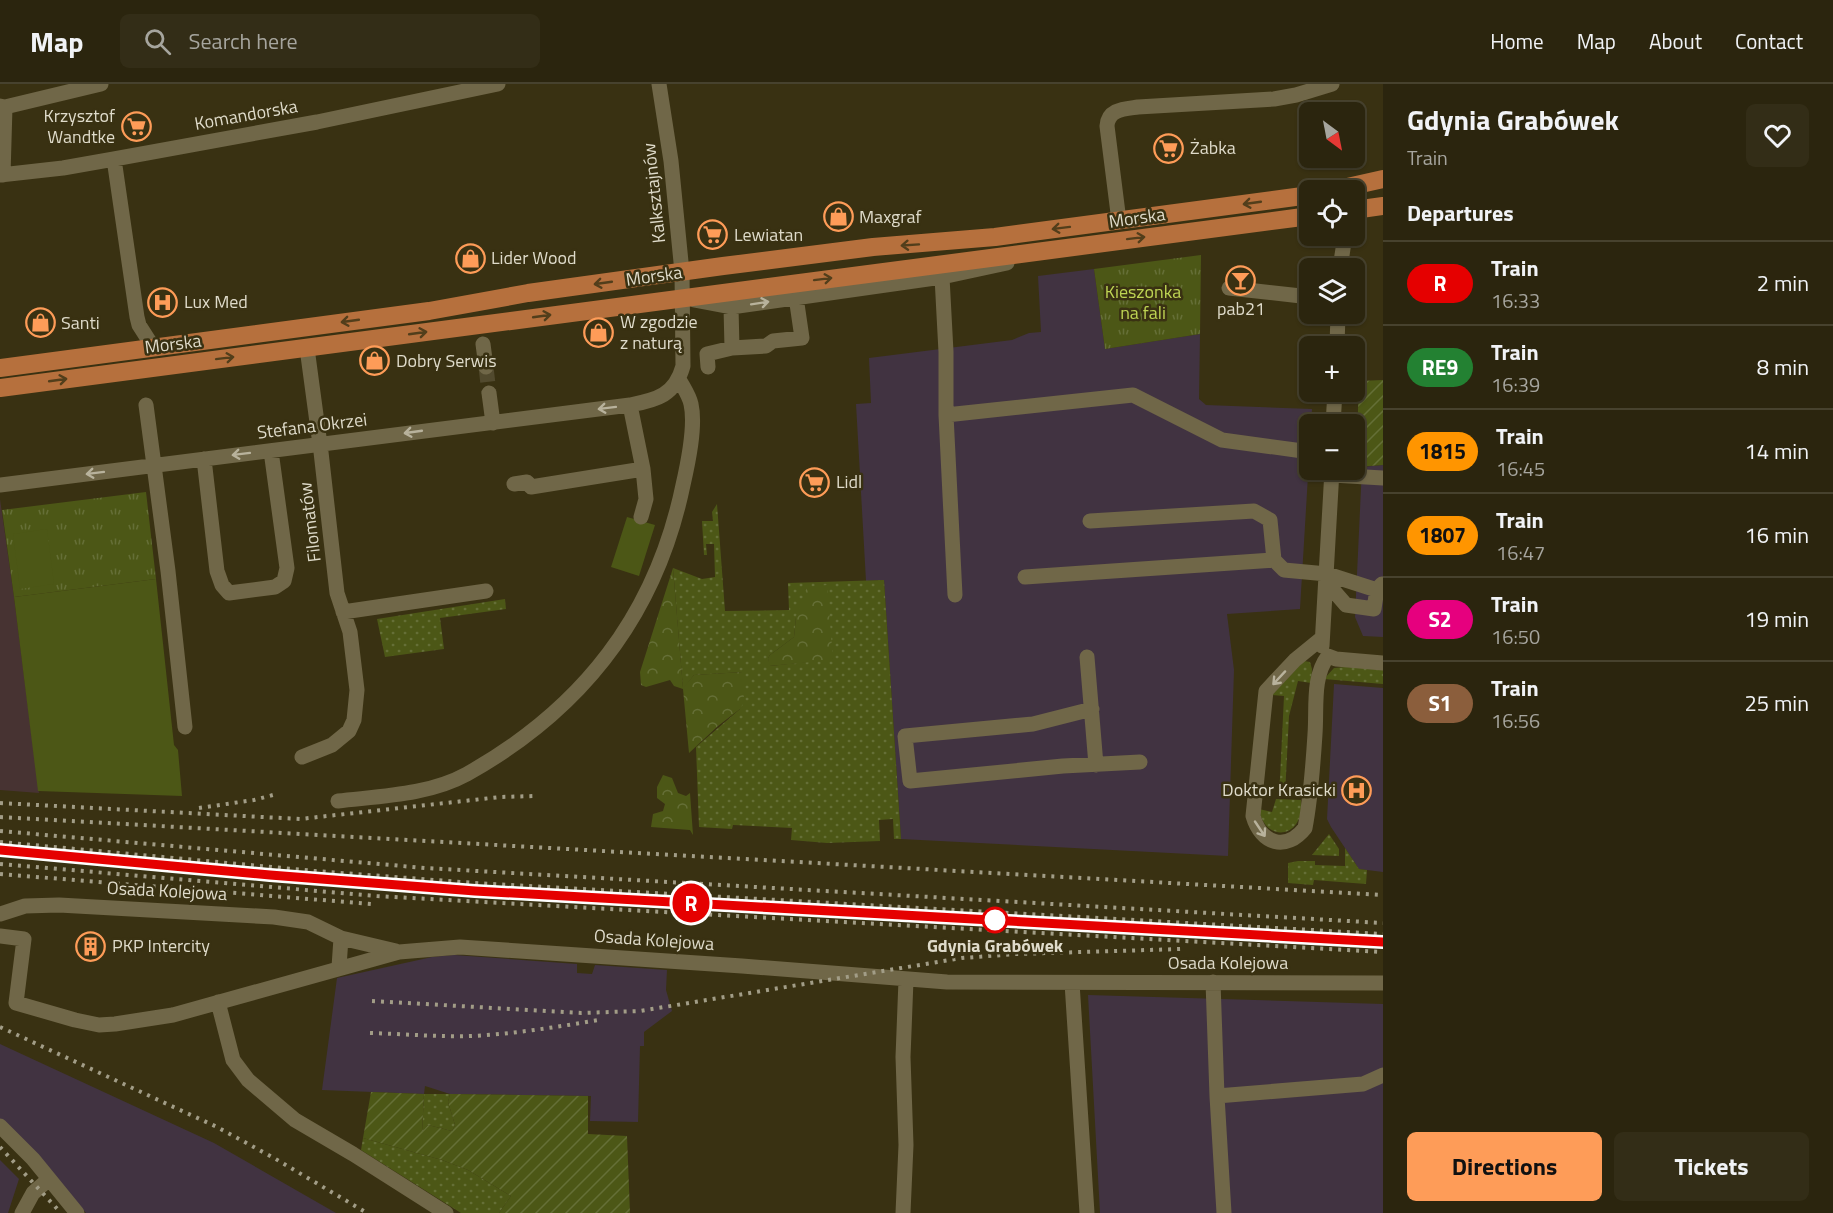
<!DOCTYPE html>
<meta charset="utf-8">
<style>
body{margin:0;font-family:"Titillium Web",sans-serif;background:#332d17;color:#f1f3f6;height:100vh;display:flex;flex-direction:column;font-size:22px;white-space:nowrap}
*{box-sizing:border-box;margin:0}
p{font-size:20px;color:#a6a59e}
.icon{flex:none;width:33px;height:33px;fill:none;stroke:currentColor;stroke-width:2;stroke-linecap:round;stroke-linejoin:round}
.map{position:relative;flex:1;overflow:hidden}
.side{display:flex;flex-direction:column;background:#2b250e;width:450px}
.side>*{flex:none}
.badge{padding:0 12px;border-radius:20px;font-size:21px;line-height:39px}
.needle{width:39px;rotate:148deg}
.buttons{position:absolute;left:1299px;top:18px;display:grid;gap:12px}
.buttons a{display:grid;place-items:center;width:66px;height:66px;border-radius:9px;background:#2b250e;box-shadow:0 2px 4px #0004,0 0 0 2px #47422e;font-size:30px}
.map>.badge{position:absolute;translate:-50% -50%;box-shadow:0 0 0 3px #fff}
h2{padding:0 24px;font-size:22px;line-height:54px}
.round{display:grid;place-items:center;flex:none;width:63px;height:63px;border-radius:9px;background:#332d17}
.overview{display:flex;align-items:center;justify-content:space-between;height:102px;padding:0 24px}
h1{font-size:28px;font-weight:700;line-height:45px}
.action{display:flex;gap:12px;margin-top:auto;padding:12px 24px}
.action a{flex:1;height:69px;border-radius:9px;background:#fe9c58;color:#111;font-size:24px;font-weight:700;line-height:69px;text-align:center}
.action a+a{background:#332d17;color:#f1f3f6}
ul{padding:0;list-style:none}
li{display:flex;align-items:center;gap:18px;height:84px;padding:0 24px;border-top:2px solid #47422e}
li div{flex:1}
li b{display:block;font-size:22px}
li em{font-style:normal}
li .badge{min-width:66px;font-weight:700;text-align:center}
header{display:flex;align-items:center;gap:36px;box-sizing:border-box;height:84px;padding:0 30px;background:#2b250e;border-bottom:2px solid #47422e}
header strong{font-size:28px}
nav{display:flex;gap:33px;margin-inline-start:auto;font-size:21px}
.search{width:420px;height:54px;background:#332d17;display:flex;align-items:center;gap:15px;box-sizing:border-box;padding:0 21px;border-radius:9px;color:#a6a59e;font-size:22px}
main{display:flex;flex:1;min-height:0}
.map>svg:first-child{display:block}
.industrial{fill:#413341}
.education{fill:#473332}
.grass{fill:url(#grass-dots);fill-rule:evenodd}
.forest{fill:url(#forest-crowns)}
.park{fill:url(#park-tufts)}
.garden{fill:url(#garden-furrows)}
.pitch{fill:#4c5716}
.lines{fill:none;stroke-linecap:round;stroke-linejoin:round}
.minor-tunnel{stroke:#524a2e;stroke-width:15;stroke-dasharray:15 8;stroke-linecap:butt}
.minor{stroke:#706748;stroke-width:15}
.major{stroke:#b6703d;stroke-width:18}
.rail{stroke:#a29d87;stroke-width:4;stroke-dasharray:3 6;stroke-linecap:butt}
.oneway{stroke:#523e1b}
.oneway2{stroke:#b8b29c}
.line-casing{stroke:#fff;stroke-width:14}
.line{stroke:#e50000;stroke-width:9}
.stop-dot{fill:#fff;stroke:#e50000;stroke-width:3}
.labels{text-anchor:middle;stroke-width:5;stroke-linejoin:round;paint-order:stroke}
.street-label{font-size:18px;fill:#dfdbca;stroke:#393112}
.poi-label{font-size:18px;fill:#dfdbca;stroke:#393112;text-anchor:start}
.park-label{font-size:18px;fill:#bed453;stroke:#393112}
.stop-label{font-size:18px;font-weight:bold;fill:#dfdbca;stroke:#393112}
</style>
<header>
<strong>Map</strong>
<div class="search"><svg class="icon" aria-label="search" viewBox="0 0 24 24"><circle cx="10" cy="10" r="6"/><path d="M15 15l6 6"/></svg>Search here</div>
<nav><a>Home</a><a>Map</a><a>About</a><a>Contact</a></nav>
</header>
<main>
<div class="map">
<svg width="1383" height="1129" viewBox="0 0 1383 1129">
<defs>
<pattern id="grass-dots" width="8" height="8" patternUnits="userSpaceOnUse" patternTransform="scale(1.5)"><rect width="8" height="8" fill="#4c5716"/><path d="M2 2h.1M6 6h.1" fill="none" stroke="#656f37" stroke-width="1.8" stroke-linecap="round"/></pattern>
<pattern id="forest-crowns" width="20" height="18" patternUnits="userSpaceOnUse" patternTransform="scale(1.5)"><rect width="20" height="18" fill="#4c5716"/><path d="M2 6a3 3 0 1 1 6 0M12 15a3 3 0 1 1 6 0" fill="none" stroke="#656f37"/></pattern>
<pattern id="park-tufts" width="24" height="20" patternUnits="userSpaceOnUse" patternTransform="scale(1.5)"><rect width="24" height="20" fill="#4c5716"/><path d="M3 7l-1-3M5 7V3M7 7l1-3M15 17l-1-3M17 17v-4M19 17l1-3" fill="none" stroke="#656f37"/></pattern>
<pattern id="garden-furrows" width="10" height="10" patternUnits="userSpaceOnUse" patternTransform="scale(1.5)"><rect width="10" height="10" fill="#4c5716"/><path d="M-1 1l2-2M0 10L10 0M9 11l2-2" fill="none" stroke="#656f37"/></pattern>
</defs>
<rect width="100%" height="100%" fill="#393112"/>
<!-- industrial -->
<path class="industrial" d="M1094,185L1105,265L1200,250L1199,315L1206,321L1312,325L1300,525L1227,530L1234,586L1228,772L901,755L884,496L866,497L856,320L871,319L869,274L1012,256L1029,249L1041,248L1038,192Z
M1383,381V553L1363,552L1355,533L1362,383Z
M1334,600L1383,604V788L1359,785L1331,743L1327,735Z
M454,871L577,880V889L592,890L595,881L667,886L666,906L672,927L644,948V962H640L638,1038L590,1037L591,1012L450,1010L425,1002L424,1010L322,1006L337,894L432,873Z
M1088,911L1383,920V1129H1100Z
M0,960L214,1059L336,1129H86L0,1035Z
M0,1076L19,1095L8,1129H0Z"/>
<!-- education -->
<path class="education" d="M0,415L14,513L39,709L0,706Z"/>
<!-- grass -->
<path class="grass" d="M717,420L725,527L789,526L788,499L884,496L901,755H894L893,735L879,736L880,757L827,759L791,756L792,744L733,741L732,745L699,743L696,663L740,625L743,588L694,591L683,605L673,484L702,495L715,493L714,460H706L707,471H704L702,437H713L712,428ZM796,533L833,575L770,582L768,574L770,571L794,553Z
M505,515L506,525L440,534L444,565L385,573L377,535Z
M1304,577L1310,578L1312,585L1311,599L1298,597L1289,632L1285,711H1277L1280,695L1284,612L1272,611Z
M1345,583L1383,585V600L1324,595L1334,584Z
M1276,715L1301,716C1305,756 1264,759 1259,725L1272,728Z
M1329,750L1339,765V772L1312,771Z
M1345,764L1359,785L1367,786L1366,800L1314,796L1313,801L1288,799V779L1298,777H1315V781L1345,782Z
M424,1010H450L448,1018L455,1041L452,1047L428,1041L422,1049Z
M363,1054L442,1076L468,1086L511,1112L499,1129H461L361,1066Z"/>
<!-- forest -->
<path class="forest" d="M673,484L683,604L694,591L743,588L744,618L740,625L718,642L689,669L683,605L674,602L670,596L646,603L641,601L640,588Z
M827,501L833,576L769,582L768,574L770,571L794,553L796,533L807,503Z
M663,691L672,694L678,709L686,712L690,709L693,751L690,746L651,743L653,730L663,727L665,720L657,714V703Z"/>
<!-- park -->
<path class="park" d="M1201,171L1200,250L1105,265L1094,185Z
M146,408L156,495L14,513L2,426Z"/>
<!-- garden -->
<path class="garden" d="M1383,296V381L1356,383L1359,297Z
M371,1008L424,1010L422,1048L428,1041L452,1047L455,1041L448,1018L450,1010L588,1012V1050L627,1052L630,1129H499L511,1112L468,1086L442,1076L363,1054Z"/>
<!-- pitch -->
<path class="pitch" d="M627,433L655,441L639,492L611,483Z
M47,445L54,500L20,505L13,450Z
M156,495L174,661L178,666L182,712L38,707L14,513Z"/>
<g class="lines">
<!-- minor-tunnel -->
<path class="minor-tunnel" d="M486,283L489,309"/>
<!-- minor -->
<path class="minor" d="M0,22L5,23L101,0
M114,75L137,233L139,241L153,263
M0,91L63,84L114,75L317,38L498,0
M3,91L5,23
M1119,137L1107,42C1108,25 1124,25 1138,23L1274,15L1296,11L1332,0
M1340,184L1345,152
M942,193L946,268V331L1133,311L1222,356L1310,368
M1229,204L1310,213
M694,216L731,223L942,193L1007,179
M731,223L732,264
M483,260L486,283
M1337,262L1338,230
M708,283L707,270L732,264L766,262L773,257L802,254L796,213
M489,309L493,339
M146,321L168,487L185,643
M630,321L643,385L646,415L641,433
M946,331L955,511
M1333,340L1335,308
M204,375L217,487L222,501L229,509L275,503L284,497L287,484L271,367
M1332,391L1383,394
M514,400L527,398L531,403L643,385
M0,401L630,321C657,316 675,311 683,282L682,188L671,77L659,0
M1090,437L1254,427L1270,436L1274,476
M1025,493L1274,476L1284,486L1327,490L1383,508
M1328,493L1333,506L1346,521L1374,525L1377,505L1382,500
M343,528L486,507
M1322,554L1295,576L1266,607L1253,732C1261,760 1286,768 1305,744C1311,713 1313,681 1315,650C1317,624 1312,593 1328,572
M1322,562L1332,386
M1328,572L1336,575L1383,579
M1087,573L1096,681
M1092,625L1033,640L905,652L910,697L1063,682L1140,678
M302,673L332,661L349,647L354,636L357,606L350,548L337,509L321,368L307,264
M338,717C381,712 429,711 467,690C583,625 656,531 683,401C688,379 696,342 691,320C689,311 683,303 679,295
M0,830L25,822L59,821L274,833L308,838L341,854L396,867
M0,852L24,855L16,919L75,936L99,941L115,940L173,931L399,868L460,863L742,882L947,898L1383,899
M339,883L341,854
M1213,898L1217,1012L1224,1129
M1072,899L1087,1129
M218,918L233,976L248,996L295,1036L353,1070L446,1129
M1217,1012L1363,1000L1383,991
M0,1042L33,1075L77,1129
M22,1129L33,1109L49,1095
M903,1129L906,1061L903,973L906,896"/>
<!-- major -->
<path class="major" d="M1334,106L1383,95
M1354,126L1383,122
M0,284L429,227L528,209L723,182L873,163L995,153L1310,111
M0,304L1310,132"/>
<!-- rail -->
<path class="rail" d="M0,719L300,735L500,713L534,712
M199,724L254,716L273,711
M0,733L1383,811
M0,747L425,784L1383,839
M0,758L315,787L475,799L1383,850
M0,780L377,812L1383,868
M0,790L371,820
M372,917L581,929L640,927L962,874L1016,870L1181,865
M0,943L217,1043L274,1074L367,1129
M370,949C404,950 438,953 471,952C514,950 556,943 599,936
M0,1063L61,1129"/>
</g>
<!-- one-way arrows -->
<defs><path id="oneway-shaft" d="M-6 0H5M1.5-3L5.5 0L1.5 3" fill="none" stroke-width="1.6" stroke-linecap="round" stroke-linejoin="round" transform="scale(1.5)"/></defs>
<g class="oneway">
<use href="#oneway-shaft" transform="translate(1252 119) rotate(172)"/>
<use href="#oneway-shaft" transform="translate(1061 144) rotate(173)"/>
<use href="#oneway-shaft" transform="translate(1136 154) rotate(-7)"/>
<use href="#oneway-shaft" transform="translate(910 161) rotate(176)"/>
<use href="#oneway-shaft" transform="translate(823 195) rotate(-7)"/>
<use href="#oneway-shaft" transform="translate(603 199) rotate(172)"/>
<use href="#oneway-shaft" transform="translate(542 232) rotate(-8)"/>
<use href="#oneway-shaft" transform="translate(350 237) rotate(172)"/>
<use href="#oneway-shaft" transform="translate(418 249) rotate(-8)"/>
<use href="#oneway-shaft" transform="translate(225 274) rotate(-7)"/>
<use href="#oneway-shaft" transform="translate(58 296) rotate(-8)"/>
</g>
<g class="oneway2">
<use href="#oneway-shaft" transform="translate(760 219) rotate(-9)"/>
<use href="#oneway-shaft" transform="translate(607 324) rotate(173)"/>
<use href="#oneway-shaft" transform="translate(413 348) rotate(172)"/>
<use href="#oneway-shaft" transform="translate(241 370) rotate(173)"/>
<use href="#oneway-shaft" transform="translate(95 389) rotate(173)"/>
<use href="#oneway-shaft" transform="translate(1279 594) rotate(133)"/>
<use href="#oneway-shaft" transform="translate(1260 745) rotate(56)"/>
</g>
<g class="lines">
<defs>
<path id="line" d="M0,766L270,791L475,807L1383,858"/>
</defs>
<!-- line casing -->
<use href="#line" class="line-casing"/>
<!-- line -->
<use href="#line" class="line"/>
</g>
<!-- icons -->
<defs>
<symbol id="supermarket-ring" viewBox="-11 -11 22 22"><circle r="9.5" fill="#393112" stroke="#fe9c58" stroke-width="1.5"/><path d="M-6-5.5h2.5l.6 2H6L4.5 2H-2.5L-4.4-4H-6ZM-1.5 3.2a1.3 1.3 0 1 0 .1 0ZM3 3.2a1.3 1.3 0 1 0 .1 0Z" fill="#fe9c58"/></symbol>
<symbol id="shop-ring" viewBox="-11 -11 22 22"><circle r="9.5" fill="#393112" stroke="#fe9c58" stroke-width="1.5"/><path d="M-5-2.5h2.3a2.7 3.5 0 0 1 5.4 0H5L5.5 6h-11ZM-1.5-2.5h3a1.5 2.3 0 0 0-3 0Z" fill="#fe9c58"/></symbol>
<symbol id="bar-ring" viewBox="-11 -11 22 22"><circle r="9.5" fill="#393112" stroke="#fe9c58" stroke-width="1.5"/><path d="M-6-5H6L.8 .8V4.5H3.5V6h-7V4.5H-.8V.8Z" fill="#fe9c58"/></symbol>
<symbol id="hospital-ring" viewBox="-11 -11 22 22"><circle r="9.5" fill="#393112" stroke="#fe9c58" stroke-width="1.5"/><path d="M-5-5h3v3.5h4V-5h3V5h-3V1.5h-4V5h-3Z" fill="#fe9c58"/></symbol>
<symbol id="building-ring" viewBox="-11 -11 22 22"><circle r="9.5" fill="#393112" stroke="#fe9c58" stroke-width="1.5"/><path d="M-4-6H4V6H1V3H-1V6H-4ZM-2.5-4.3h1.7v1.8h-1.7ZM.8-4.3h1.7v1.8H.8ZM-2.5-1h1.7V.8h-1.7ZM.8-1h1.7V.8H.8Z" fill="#fe9c58"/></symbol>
</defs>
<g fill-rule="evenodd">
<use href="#supermarket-ring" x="120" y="26" width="33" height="33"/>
<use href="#supermarket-ring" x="1152" y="48" width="33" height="33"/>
<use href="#shop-ring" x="822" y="116" width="33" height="33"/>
<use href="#supermarket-ring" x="696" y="134" width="33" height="33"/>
<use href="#shop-ring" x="454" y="158" width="33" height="33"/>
<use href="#bar-ring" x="1224" y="180" width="33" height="33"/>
<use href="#hospital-ring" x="146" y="202" width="33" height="33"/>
<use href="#shop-ring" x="24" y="222" width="33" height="33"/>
<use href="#shop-ring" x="582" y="232" width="33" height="33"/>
<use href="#shop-ring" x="358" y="260" width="33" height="33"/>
<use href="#supermarket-ring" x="798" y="382" width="33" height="33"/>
<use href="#hospital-ring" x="1340" y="690" width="33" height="33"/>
<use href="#building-ring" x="74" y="846" width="33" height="33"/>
</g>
<!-- markers -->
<circle class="stop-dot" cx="995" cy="836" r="12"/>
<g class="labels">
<!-- street labels -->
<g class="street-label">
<text transform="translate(246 31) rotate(-10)" y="6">Komandorska</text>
<text transform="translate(654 109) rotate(-96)" y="6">Kalksztajnów</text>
<text transform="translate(1137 134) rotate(-8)" y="6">Morska</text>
<text transform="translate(654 192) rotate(-8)" y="6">Morska</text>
<text transform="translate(173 260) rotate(-7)" y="6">Morska</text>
<text transform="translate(312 342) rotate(-7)" y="6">Stefana Okrzei</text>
<text transform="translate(310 438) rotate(-97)" y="6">Filomatów</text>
<text transform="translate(167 807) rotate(3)" y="6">Osada Kolejowa</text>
<text transform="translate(654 856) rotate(4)" y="6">Osada Kolejowa</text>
<text x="1228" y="885">Osada Kolejowa</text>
</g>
<!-- poi labels -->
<g class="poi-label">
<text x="115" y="38" text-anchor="end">Krzysztof<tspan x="115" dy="21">Wandtke</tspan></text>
<text x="1190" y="70">Żabka</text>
<text x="859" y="139">Maxgraf</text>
<text x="734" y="157">Lewiatan</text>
<text x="491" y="180">Lider Wood</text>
<text x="184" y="224">Lux Med</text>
<text x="1241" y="231" text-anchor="middle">pab21</text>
<text x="620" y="244">W zgodzie<tspan x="620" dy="21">z naturą</tspan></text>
<text x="61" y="245">Santi</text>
<text x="396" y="283">Dobry Serwis</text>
<text x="836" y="404">Lidl</text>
<text x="1336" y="712" text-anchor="end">Doktor Krasicki</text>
<text x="112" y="868">PKP Intercity</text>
</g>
<!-- park labels -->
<g class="park-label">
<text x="1143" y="214">Kieszonka<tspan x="1143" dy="21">na fali</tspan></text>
</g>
<!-- stop labels -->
<g class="stop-label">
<text x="995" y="868">Gdynia Grabówek</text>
</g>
</g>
</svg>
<div class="buttons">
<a><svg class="needle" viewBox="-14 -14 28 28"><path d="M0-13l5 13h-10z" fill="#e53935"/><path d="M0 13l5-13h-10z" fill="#a6a59e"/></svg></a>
<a><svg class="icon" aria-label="locate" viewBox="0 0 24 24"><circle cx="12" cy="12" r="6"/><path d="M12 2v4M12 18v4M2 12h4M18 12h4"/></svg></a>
<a><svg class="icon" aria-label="layers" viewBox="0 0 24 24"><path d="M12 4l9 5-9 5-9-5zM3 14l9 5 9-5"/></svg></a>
<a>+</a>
<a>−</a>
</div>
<b class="badge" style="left:691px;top:819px;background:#e50000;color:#fff">R</b>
</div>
<section class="side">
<div class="overview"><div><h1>Gdynia Grabówek</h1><p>Train</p></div><a class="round"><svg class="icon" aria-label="heart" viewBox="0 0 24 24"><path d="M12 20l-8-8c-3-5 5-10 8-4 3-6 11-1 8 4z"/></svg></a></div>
<h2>Departures</h2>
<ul>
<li><span class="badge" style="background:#e50000;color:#fff">R</span><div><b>Train</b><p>16:33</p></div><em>2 min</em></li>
<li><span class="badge" style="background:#238132;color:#fff">RE9</span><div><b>Train</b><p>16:39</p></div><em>8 min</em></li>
<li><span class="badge" style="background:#ff9500;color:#111">1815</span><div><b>Train</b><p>16:45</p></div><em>14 min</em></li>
<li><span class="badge" style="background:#ff9500;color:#111">1807</span><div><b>Train</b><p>16:47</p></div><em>16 min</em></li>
<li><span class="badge" style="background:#e6007e;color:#fff">S2</span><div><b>Train</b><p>16:50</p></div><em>19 min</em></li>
<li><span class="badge" style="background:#8b5e3c;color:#fff">S1</span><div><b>Train</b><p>16:56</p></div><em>25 min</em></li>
</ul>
<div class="action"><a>Directions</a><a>Tickets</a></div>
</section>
</main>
